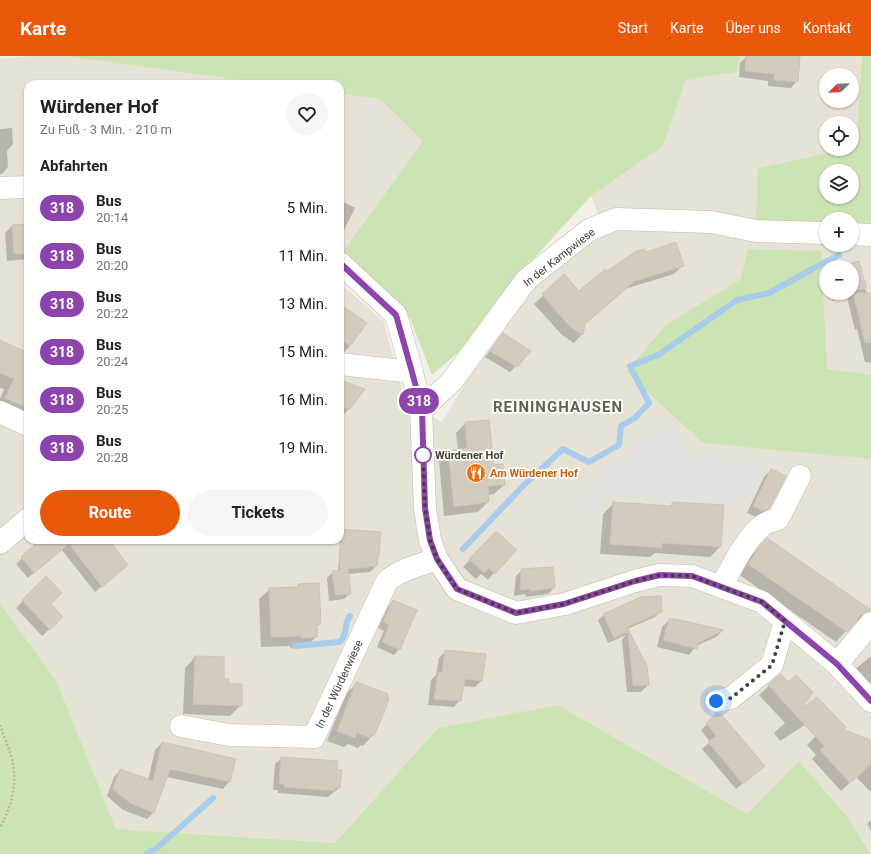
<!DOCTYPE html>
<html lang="de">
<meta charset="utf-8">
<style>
body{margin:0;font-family:Roboto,sans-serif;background:#f6f6f6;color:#222;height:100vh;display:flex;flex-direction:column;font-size:15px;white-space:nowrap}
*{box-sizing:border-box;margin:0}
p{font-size:13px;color:#767676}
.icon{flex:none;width:22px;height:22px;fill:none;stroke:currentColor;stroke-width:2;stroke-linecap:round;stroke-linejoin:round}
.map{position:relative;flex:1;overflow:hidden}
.details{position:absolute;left:24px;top:24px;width:320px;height:464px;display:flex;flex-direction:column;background:#fff;border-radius:12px;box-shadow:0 1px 3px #0004}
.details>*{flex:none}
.badge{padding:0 8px;border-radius:13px;font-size:14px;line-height:26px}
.needle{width:26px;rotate:247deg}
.controls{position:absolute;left:819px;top:12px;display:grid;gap:8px}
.controls a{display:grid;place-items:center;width:40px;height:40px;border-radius:50%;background:#fff;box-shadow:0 1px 3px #0004;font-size:20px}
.you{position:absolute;width:20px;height:20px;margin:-10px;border:3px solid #fff;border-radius:50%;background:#1a73e8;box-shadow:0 0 0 6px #1a73e833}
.map>.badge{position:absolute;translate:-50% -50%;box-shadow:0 0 0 2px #fff}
h2{padding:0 16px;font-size:15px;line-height:36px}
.round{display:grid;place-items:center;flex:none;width:42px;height:42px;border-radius:21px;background:#f6f6f6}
.overview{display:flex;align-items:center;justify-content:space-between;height:68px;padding:0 16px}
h1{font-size:19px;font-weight:700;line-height:30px}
.cta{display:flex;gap:8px;margin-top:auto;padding:8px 16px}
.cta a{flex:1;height:46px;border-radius:24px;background:#ea580c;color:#fff;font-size:16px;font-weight:700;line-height:46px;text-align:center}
.cta a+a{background:#f6f6f6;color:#222}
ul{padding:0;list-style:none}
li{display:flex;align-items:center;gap:12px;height:48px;padding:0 16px}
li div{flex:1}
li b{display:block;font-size:15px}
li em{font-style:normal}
li .badge{min-width:44px;font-weight:700;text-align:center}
header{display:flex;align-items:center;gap:24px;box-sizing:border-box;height:56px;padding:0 20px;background:#ea580c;color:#fff}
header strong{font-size:19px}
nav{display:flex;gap:22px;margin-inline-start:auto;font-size:14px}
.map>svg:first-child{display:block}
.residential{fill:#e6e2d6;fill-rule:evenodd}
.green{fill:#cce4b3;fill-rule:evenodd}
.parking{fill:#e4e2df}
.shadow{fill:#0003}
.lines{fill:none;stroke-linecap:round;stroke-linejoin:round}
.stream{stroke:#a8cdeb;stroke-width:6}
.building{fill:#d3ccbe;stroke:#cdc4b2}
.minor-casing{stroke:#c0baae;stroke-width:23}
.path{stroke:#beb49d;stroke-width:2.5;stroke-dasharray:2 2;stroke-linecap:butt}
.minor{stroke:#fff;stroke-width:22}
.line-casing{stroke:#fff;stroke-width:9}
.line{stroke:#8e44ad;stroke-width:6}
.walk{stroke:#454037;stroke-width:4;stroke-dasharray:0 7.2}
.stop-dot{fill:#fff;stroke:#8e44ad;stroke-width:2}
.labels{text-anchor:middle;stroke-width:3.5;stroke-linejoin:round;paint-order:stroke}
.street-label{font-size:11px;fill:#454037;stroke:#fff}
.stop-label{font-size:11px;font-weight:bold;fill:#454037;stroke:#fff;text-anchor:start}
.food-label{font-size:11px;font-weight:bold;fill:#c56008;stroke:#fff;text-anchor:start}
.district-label{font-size:15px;font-weight:bold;letter-spacing:1px;fill:#675e4f;stroke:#fff}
</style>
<header>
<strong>Karte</strong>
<nav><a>Start</a><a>Karte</a><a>Über uns</a><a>Kontakt</a></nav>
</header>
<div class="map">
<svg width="871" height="798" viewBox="0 0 871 798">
<rect width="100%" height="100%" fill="#f2f0e8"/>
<!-- residential -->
<path class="residential" d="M32,0H65L271,28H28V484H340V227L384,266L405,346L442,366L493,282L534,225L604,176L591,139L663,90L686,24L737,16L739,0H862L856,91L852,92V67H826V93H846L758,112L826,177V189H852L871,179V796L850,764L799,705L747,758L558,649L438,672L335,787L116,773L56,624L0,548V3ZM826,19H852V45H826ZM826,211H852V237H826Z
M340,38L380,43L423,85L340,200Z"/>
<!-- green -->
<path class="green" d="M65,0H739L737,16L686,24L663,90L591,140L524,213L470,286L432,319L410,262L342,197L423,85L380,43L340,38V28H268Z
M862,0H871V179L852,178V163H826V177L756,175L758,112L846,93H852V92L856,91ZM826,115H852V141H826Z
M748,193L821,195L827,313L871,319V403L703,387L626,316L666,269L741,223Z
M0,548L56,624L116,773L335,787L438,672L558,649L747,758L799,705L850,764L871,798H0Z"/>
<!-- parking -->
<path class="parking" d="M663,366L684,384L694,400L768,408L748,447L611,441L597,461L576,447L599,413L613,407Z"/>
<!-- shadow -->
<path class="shadow" d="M747,0H799L797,25L791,32L768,30V25L739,21L740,7Z
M12,72L13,88L7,95L8,111L2,118H0V73Z
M340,144L355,152L344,174L340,177Z
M28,169V203L7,205L5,177L12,170Z
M858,207L871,253V307L865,306L857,273L855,274L847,241L833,245L831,237H852V211H842Z
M683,209L674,218L625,233L584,269L582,278L574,287L562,279L534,248L564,220L579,236L607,216Z
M340,249L366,267L350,290L343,297L340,295Z
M503,278L516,310L510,316L485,301Z
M0,286L28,298V355L20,363L0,354V343L4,333L0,332Z
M340,326L349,353L342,360L340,359Z
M466,367L504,429L494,438L487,439L488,446L478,456L444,460L439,405L448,396L458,395L456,377Z
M771,414L768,452L761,459L756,461L747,457L764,421Z
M614,447L669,451L673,447L720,491L710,501L655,497L650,501L600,498L603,458Z
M341,480L376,510L370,516L348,518L350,537L344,543L329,545L327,522L333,516L338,515Z
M489,483L494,517L488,524L481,518L476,523L463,511Z
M767,483L869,554L859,564L853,567L836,586L738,518L750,501Z
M31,484H94L120,515L95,536L62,494L28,522L16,508L35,490Z
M522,514L554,532L548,538L526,541L525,538L514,540L516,520Z
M46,521L50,548L55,568L42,580L16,552Z
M299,529L319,568L316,572V581L306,591L291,592L290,590L261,591L259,543L270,533L296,532Z
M393,545L399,593L394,599L377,591L384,575L378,572L388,551Z
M661,555L655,561L627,573L628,575L625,578L629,576L648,629L641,636H627L622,584L626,579L608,587L598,564L604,559Z
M669,564L722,575L716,581L696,590L689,599L657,591L662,571Z
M446,595L482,624L475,631L463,630L460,644L454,651L428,649L431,624L436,619L439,602Z
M871,600V637L852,616Z
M195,601L228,629L241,649L230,660L183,658L185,612Z
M781,619L797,656L817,661L780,685L774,677L785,667L759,639Z
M356,628L373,679L363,690L361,689L358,692L348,688L344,691L327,685L346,638Z
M707,668L757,716L736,733L702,693L710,686L701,674Z
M837,672L871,696V736L856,721L841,735L812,703L816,699L807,689L815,681Z
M162,687L235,704L229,726L223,733L167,721L154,756L147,763L123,754L107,740L114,721L120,714L148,724L155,694Z
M282,702L336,714L339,732L328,741L278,737V734H273L275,708Z
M871,764V775L867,768Z"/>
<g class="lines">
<!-- stream -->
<path class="stream" d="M463,493L524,429L563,393L589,406L619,389L621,370L635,362L649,347L630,310L658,299L737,244L769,237L816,211L839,199
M295,590L340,586C348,579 343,568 350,560
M146,798L157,792L213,742"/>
</g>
<!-- building -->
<path class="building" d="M746,0H800L798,26L774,24V18L745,15Z
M28,168V197L14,198L12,169Z
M676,186L684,210L635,225L585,268L583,279L570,271L542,238L564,218L579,235L605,213L607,215L635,196L644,193L646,196Z
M859,205L866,232L852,236V211H839Z
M853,237H871V286L865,287Z
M340,248L367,267L350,290L340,283Z
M503,277L531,295L517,311L490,295Z
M0,284L26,296L28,290V352L5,342L14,323L0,317Z
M340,324L365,333L350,353L340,350Z
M489,364L494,409L503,408L505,429L488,430L489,446L454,451L448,395L467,392L465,366Z
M771,413L786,420L769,453L763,455L753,450Z
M613,446L672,450V446L724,449L721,491L662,487V492L610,488Z
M340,473L381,476L379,500H378L377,510L348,513L351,538L335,539L332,515L340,514Z
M496,475L517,494L495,518L489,512L484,517L469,503Z
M767,482L816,516L871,554L861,559L847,576L748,508L760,490Z
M40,484H109L128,509L102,531L69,488L34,517L21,501Z
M553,511L555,532L531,535V533L520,534L521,513Z
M46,520L62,537L51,548L63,561L50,574L22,544Z
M319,527L321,568L317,569V581L301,582V580L271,581L269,532L298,531V528Z
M661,540L662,556L627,571L629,575L614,582L603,558L641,541Z
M393,544L417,554L400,594L382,586L389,569L383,566Z
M669,563H675L724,574L698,587L697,593L663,584Z
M629,575L647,610L649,629L633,630L628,576Z
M445,594L486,598L482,625L465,623L461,645L434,643L438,616L442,617Z
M195,600L224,601V623H229V628H242V650L193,648Z
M781,618L788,626L796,619L813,636L801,653L817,641L846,671L844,674L871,684V708L850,727L820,694L824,690L768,629Z
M356,626L388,638L387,641L389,642L384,657L374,680L370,679L369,682L357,677L355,682L337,675Z
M717,657H720L765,710L743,728L708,686L716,680L706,667Z
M162,686L236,703L230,726L170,713L154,757L130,747L113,733L120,713L153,725Z
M281,701L338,705L337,713L342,714L340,732H335V735L284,731V728H279Z"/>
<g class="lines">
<defs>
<path id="minor" d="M0,132L28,131
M852,178L871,179
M340,207L396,259L412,316L421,354L425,452L430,484L437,503L457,533L516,557L565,548L635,525L659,519L692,520L762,546L837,608L871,645
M340,308L412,316
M421,354L452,325L526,224L589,174L616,163L711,166L756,175L826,177
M0,356L28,369
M0,487L28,463
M721,531C733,510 744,484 763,469C767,466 773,465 778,463L800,420
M837,608L871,567
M716,645L731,642L772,609L785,565
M181,670L229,679L314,681L387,525C401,513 421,509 437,503"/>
</defs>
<!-- minor casing -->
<use href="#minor" class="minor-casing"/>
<!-- path -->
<path class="path" d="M0,669C4,682 11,695 13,708C17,730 11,752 0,771"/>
<!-- minor -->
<use href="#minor" class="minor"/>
</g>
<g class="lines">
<defs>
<path id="line" d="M340,207L396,259L412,316L422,354L425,452L430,484L437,503L457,533L516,557L564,548L635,525L660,519L692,520L762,546L837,608L871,645"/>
</defs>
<!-- line casing -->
<use href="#line" class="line-casing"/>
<!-- line -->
<use href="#line" class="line"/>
<!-- walk -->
<path class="walk" d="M423,399L425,452L430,484L437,503L457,533L516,557L564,548L635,525L660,519L692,520L762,546L785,565L772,609L731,642L716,645"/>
</g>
<!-- icons -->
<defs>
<symbol id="restaurant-disc" viewBox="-11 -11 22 22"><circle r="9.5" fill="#e8710a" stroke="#fff"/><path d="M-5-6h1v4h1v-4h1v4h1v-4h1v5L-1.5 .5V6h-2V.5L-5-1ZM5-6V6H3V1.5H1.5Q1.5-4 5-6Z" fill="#fff"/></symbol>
</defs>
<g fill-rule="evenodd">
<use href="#restaurant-disc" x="465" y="406" width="22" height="22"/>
</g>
<!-- markers -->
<circle class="stop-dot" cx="423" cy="399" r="8"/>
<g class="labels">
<!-- street labels -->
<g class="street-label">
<text transform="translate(559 201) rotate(-38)" y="4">In der Kampwiese</text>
<text transform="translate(339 628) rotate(-65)" y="4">In der Würdenwiese</text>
</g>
<!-- stop labels -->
<g class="stop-label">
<text x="435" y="403">Würdener Hof</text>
</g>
<!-- food labels -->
<g class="food-label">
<text x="490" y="421">Am Würdener Hof</text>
</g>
<!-- district labels -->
<g class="district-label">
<text x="558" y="356">REININGHAUSEN</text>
</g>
</g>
</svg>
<div class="controls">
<a><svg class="needle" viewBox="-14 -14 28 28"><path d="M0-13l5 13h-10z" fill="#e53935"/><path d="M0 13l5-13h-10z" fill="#767676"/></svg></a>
<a><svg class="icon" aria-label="locate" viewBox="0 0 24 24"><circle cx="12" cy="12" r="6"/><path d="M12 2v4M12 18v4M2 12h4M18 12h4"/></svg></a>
<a><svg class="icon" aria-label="layers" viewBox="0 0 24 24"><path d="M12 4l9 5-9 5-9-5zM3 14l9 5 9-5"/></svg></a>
<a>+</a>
<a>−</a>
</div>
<div class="you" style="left:716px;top:645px"></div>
<b class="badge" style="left:419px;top:345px;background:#8e44ad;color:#fff">318</b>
<section class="details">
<div class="overview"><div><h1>Würdener Hof</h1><p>Zu Fuß · 3 Min. · 210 m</p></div><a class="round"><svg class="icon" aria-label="heart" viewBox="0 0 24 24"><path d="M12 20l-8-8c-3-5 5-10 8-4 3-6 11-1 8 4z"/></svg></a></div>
<h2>Abfahrten</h2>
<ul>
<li><span class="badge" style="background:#8e44ad;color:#fff">318</span><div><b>Bus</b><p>20:14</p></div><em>5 Min.</em></li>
<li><span class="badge" style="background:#8e44ad;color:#fff">318</span><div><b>Bus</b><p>20:20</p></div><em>11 Min.</em></li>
<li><span class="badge" style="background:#8e44ad;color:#fff">318</span><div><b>Bus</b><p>20:22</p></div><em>13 Min.</em></li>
<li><span class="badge" style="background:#8e44ad;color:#fff">318</span><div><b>Bus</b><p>20:24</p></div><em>15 Min.</em></li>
<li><span class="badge" style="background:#8e44ad;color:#fff">318</span><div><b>Bus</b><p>20:25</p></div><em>16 Min.</em></li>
<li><span class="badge" style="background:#8e44ad;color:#fff">318</span><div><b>Bus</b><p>20:28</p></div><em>19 Min.</em></li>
</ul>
<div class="cta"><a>Route</a><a>Tickets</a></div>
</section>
</div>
